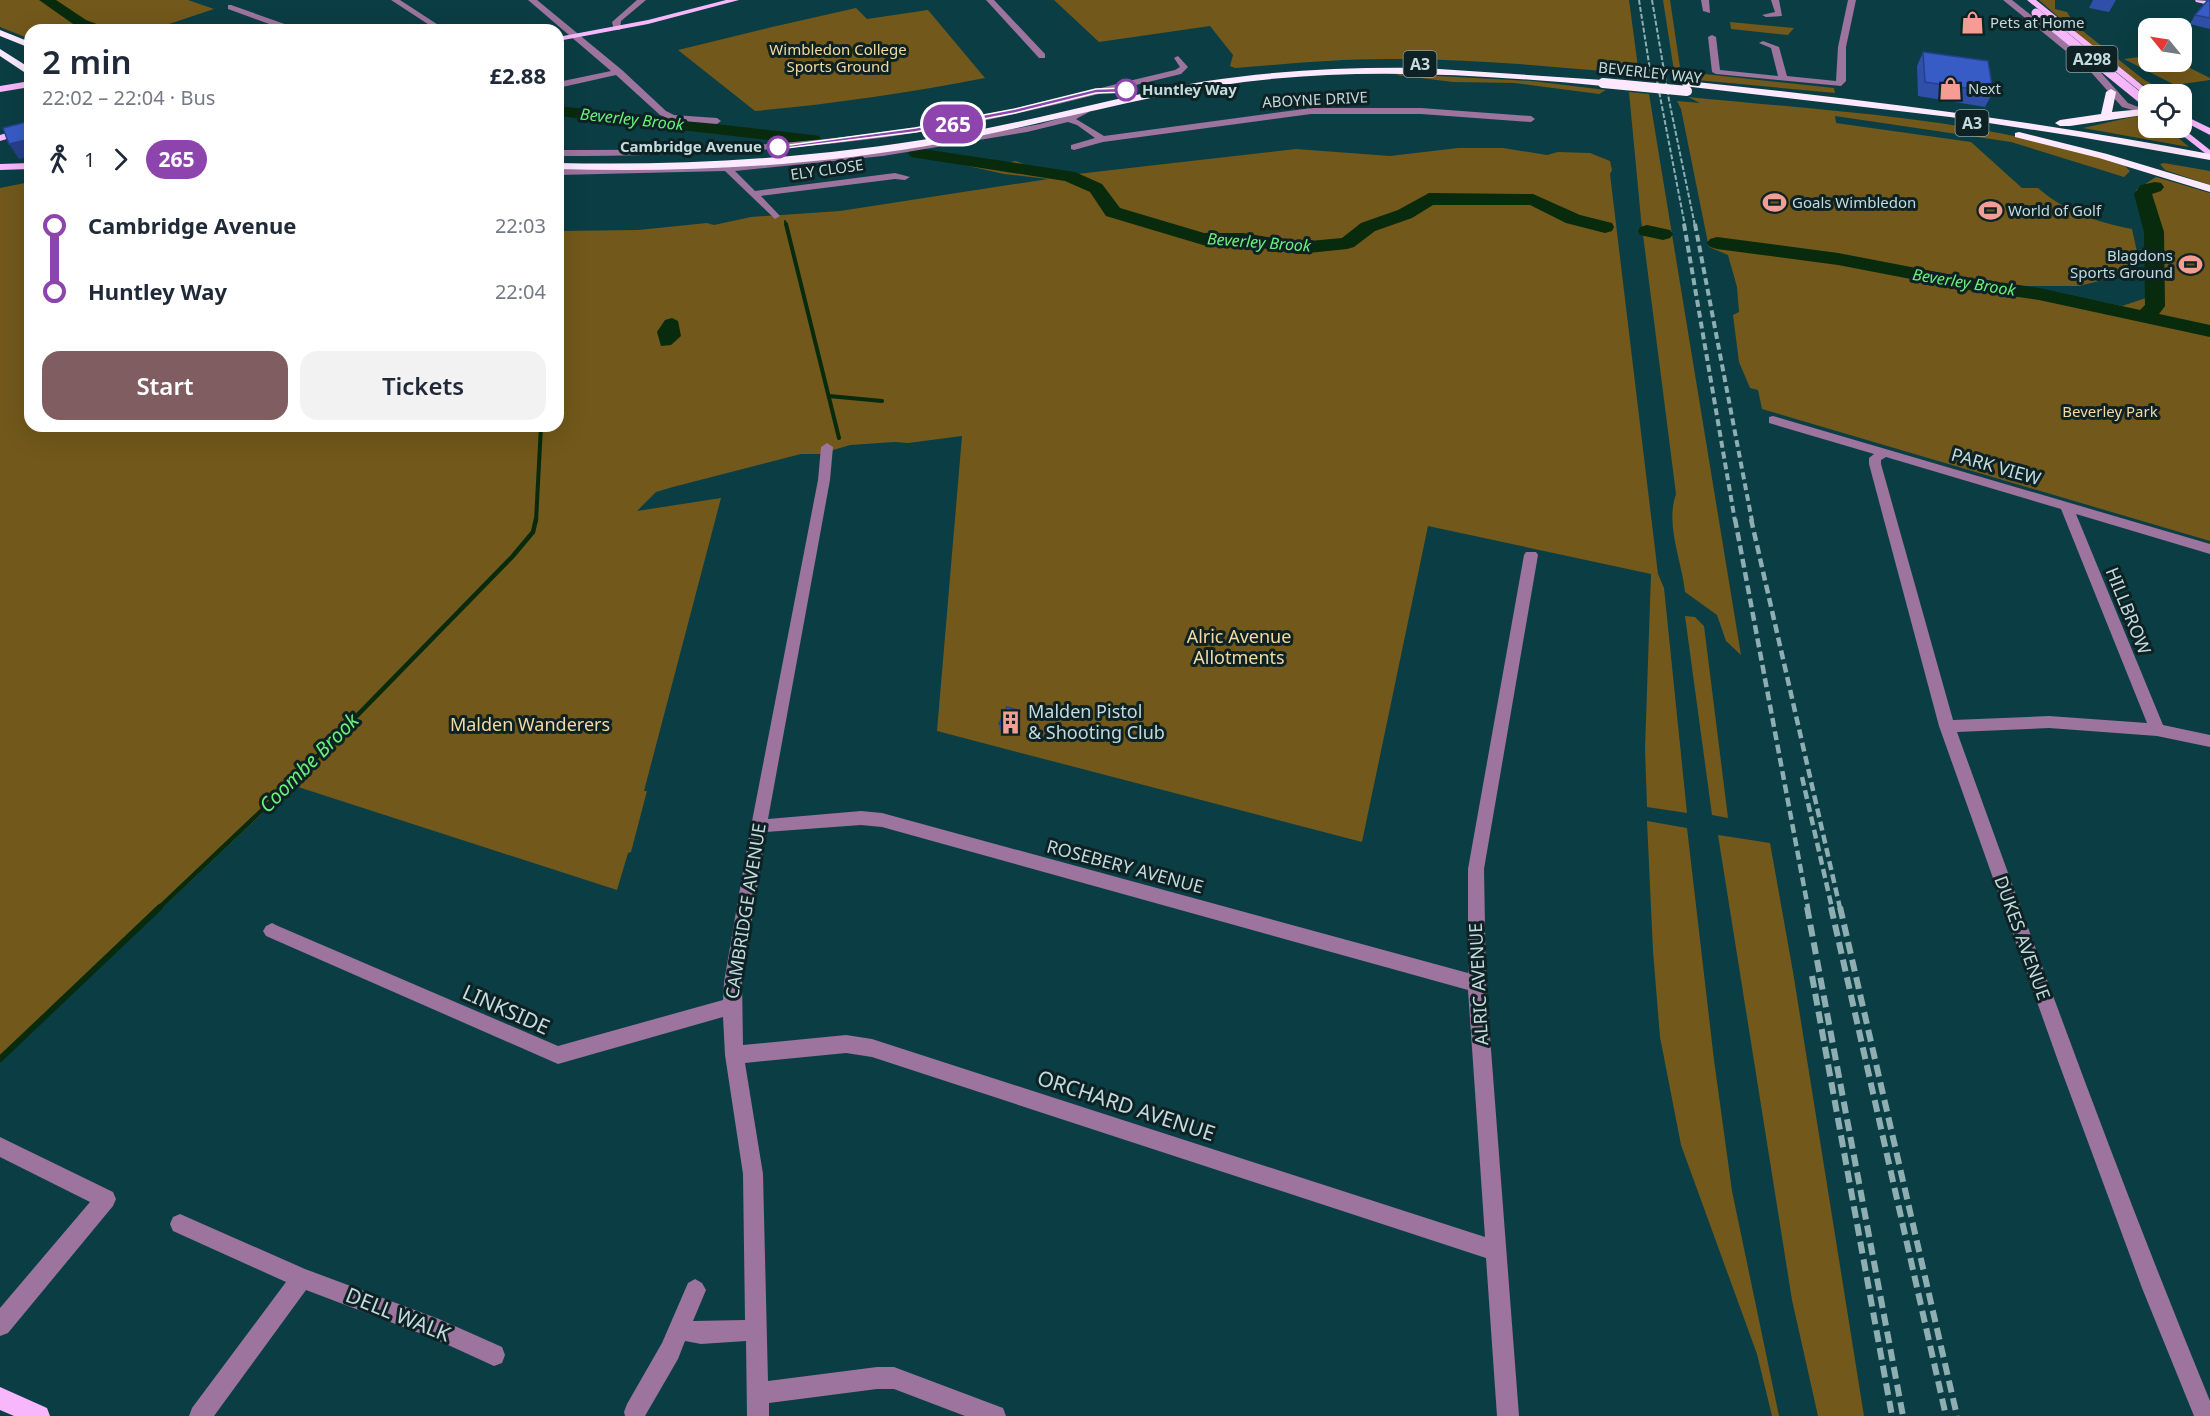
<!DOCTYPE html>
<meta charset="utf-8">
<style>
body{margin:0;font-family:"Noto Sans",sans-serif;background:#f2f2f3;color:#1f2937;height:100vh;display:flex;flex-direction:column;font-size:22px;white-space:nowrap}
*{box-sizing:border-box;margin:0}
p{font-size:20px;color:#747a83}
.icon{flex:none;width:33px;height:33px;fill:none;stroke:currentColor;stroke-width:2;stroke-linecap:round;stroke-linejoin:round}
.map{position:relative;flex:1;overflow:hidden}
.drawer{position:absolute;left:24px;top:24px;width:540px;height:408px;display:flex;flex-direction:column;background:#fff;border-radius:18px;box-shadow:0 6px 24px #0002}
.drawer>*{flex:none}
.badge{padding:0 12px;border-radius:20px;font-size:21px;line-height:39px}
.needle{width:39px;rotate:300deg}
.controls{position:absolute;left:2138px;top:18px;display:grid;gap:12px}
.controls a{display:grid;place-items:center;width:54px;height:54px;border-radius:12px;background:#fff;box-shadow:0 6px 24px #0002;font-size:30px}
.map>.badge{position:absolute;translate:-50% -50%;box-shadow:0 0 0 3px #fff}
.legs{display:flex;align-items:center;gap:9px;height:66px;padding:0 18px;font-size:20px}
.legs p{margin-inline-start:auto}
.head{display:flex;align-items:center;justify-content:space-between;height:102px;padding:0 18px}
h1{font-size:33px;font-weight:600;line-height:45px}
.button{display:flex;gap:12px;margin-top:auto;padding:12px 18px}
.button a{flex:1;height:69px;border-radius:18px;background:#7f5d60;color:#fff;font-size:24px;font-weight:600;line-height:69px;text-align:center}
.button a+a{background:#f2f2f3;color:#1f2937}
ul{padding:0 18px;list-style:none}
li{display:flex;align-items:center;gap:21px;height:66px;font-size:22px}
li i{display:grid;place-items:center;width:9px;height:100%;margin:0 8px;background:currentColor}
li i::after{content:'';width:15px;height:15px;margin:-8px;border:4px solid;border-radius:50%;background:#fff}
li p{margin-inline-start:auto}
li:first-child i{background:linear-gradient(#0000 50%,currentColor 0)}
li:last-child i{background:linear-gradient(currentColor 50%,#0000 0)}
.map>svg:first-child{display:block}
.green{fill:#72581a}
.water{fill:#072b0c}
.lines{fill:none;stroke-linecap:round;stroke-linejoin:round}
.stream-far3{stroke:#072b0c;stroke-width:2}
.stream-far2{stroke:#072b0c;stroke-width:4}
.stream-far1{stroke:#072b0c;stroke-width:4.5}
.stream{stroke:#072b0c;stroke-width:6}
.river{fill:#072b0c;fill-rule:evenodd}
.minor{fill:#9c749d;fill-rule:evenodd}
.major{fill:#f9b7fb;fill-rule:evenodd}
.highway{fill:#fde9fd;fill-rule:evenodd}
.rail-far3{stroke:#8eaeb2;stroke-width:2;stroke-dasharray:5 2;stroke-linecap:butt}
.rail-far2{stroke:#8eaeb2;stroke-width:4;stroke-dasharray:7 4;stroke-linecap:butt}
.rail-far1{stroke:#8eaeb2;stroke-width:4.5;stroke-dasharray:9 4.5;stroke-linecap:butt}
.rail{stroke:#8eaeb2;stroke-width:6;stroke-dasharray:12 6;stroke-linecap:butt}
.major-bridge{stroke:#f9b7fb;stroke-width:9}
.highway-bridge{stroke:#fde9fd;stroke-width:10}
.wall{fill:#2f4fa9}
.shaded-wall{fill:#26408a}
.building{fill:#375cc5;stroke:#26408a;stroke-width:1.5}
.line-1{fill:#8e44ad;stroke:#fff;stroke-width:1.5}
.stop-1-dot{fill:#fff;stroke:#8e44ad;stroke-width:3}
.labels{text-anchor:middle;stroke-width:6;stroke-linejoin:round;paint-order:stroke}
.far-poi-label{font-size:15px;fill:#c3dbde;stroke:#0e2224;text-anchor:start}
.far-park-label{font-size:15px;fill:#f4d9a0;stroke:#0e2224}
.far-street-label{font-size:15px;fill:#c3dbde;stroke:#0e2224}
.far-stop-label{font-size:15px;font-weight:bold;fill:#c3dbde;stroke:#0e2224;text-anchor:start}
.shield{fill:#0e2224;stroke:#8da4a6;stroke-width:1.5}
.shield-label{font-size:16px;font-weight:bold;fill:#c3dbde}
.far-water-label{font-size:16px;font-style:italic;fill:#6af17a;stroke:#0e2224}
.street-label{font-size:18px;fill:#c3dbde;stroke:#0e2224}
.park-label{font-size:18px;fill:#f4d9a0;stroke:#0e2224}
.poi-label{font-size:18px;fill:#c3dbde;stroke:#0e2224;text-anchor:start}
.water-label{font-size:20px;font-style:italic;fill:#6af17a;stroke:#0e2224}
.near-street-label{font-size:21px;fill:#c3dbde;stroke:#0e2224}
</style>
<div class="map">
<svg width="2210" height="1416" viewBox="0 0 2210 1416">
<rect width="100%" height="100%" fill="#0a3e44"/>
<!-- green -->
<path class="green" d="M0,0H188L214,9L151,30H30V39L0,27Z
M1054,0H1629L1638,67L1608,64L1603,71C1532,65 1459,58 1387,59C1336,59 1286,64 1235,68L1230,66L1233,55L1210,26L1099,42Z
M1663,0H1670L1680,67L1674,71Z
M2039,0H2055V9L2067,12L2074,24L2143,79L2168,94C2141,95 2063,20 2039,0Z
M856,8L867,19L928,10L985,78C908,93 832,104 755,111L678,50L772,27Z
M1730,22L1794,28L1788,35L1731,29Z
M2148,56V62H2178L2210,78V80L2175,85L2124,59Z
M1400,74L1532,81L1606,90L1599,94L1514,83L1453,82L1396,75Z
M1704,74L1834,88L1835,93L1686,79Z
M1629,92L1649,94L1741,655L1726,641L1717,615L1685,592C1682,561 1665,525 1676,494L1641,219Z
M1688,97C1829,111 1992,119 2125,166L2130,171L2124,177L2011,142L1835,116L1836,123L1971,142L2022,188H2038C2065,212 2097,222 2132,229L2139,261L2103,280L2079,286H2021L2122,306L2149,297C2159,254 2149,231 2136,190L2156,177L2210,193V541L1762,409L1758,390L1750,388L1739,362L1733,315L1739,312L1737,287L1728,255L1709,247L1707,238L1681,109L1677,101L1700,103Z
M2141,115L2148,116V128H2167L2189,147L2083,128Z
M1458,148H1503L1547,155L1558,152L1590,153L1610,161L1612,170L1610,174L1658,574L1664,588L1687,813L1647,807L1645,749L1651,574L1428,526L1362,842L937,731L962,436L908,443L894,442L850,445L820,454H801L673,487L656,492L637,511L721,498L644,791H647L631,852L628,853L617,890L292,785L0,1062V188L30,182V426H558V231L638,230L707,223L714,225L751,217L840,211L1048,179L1004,174L915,154L923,152L999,164L1016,161L1033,168L1077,174L1296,149L1390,156Z
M2164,163L2210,171V185L2165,170L2160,164Z
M1685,616L1695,617L1704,626L1728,818L1712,815Z
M1647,821L1687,828L1714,1060L1732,1191L1779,1416H1772L1757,1354L1681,1145L1660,1037L1653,951Z
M1718,835L1770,843L1793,972L1864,1416H1818L1792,1300Z"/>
<!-- water -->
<path class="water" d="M672,318L678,321L681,336L671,345L661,346L657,332L665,320Z"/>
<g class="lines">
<!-- stream-far3 -->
<path class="stream-far3" d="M785,221L786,226"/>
<!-- stream-far2 -->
<path class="stream-far2" d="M786,224L839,438
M829,396L882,401
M536,521L541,426"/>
<!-- stream-far1 -->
<path class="stream-far1" d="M159,908L299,775L512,557L533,532L536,519"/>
<!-- stream -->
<path class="stream" d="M0,1059L160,907"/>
<!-- river -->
<path class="river" d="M39,0H56L86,20L105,27L107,30H86L76,26Z
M558,106L813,135L819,136L822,140L819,144L813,145L558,116Z
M917,148L1075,172L1102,184L1120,208L1204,233H1243L1299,242L1342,238L1361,223L1398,210L1429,193L1533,194L1580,215L1612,223L1614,227L1612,231L1605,233L1566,223L1530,205H1433L1412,218L1375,231L1354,247L1347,249L1299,254L1243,245H1203L1106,216L1090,192L1065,181L911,157L908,153L911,149Z
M2155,182L2161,183L2164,187L2161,191L2152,194L2164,232L2165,306L2159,314L2210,325V337L2039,300L1963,289L1838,265L1717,249L1710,247L1707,243L1710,239L1717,237L1838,253L1963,277L2039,288L2140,310L2145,305L2144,232L2134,194L2141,185Z
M1647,225L1670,230L1673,234L1670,238L1663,240L1640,235L1638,231L1640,227Z"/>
<!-- minor -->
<path class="minor" d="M391,0H400L446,30H437Z
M528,0H537L622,70L666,111L674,115L717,118L721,121L717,124L672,120L660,115L616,75L558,88V82L611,71Z
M637,0H646L621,21L620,30H614L612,22Z
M986,0H994L1045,54V58H1039Z
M1701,0H1709L1710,13L1703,11Z
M1771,0H1779L1782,16L1766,17L1762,15L1775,12Z
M1848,0H1856L1846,47V81L1841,86L1716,74L1712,72L1708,37L1712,35L1716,37L1720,70L1778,76L1771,48L1759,43L1763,41L1779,47L1787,76L1836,81L1838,47Z
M2003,0H2012L2095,66L2128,103L2146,110V114L2122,107L2089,70Z
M231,5L296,28L297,30H286L228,9V5Z
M1178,56L1188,67L1181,74C1105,92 1028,113 951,127C821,150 690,156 558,156V150C690,151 823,145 953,121C1028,108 1101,87 1175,70L1180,67L1174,58Z
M1086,107L1090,110L1089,112L1076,119L1104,136L1311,108H1421L1531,116L1535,119L1531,122L1421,114H1311L1103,142L1074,150L1071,149V145L1095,138L1077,125L1068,122L1027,132L883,156L735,171L755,191L895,173L910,177L905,180L895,179L761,196L780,216L775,219L725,171L558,175V169C725,170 876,155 1040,124L1061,118Z
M1773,416L2210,544V554L2076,514L2163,725L2210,735V747L2157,736L2049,728L1957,732C2038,956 2119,1180 2210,1401V1416H2194L2142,1288L2058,1061L1939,726L1869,464V458L1874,454L1769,423V417ZM1886,457L2061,509L2147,723L2049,716L1953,720L1881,464V460Z
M827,443L833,447L830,480L768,819L861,811L882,813L1468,973V869L1524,555L1526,552H1536L1538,555L1484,869L1486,984L1519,1416H1497L1486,1258L872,1057L846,1053L745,1063L763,1174L768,1381L877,1367H894L1003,1408L1006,1416H965L894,1389H877L769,1403V1416H747L746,1341L701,1344L685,1341L678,1359L645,1416H625L624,1412L627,1404L662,1343L688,1283L695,1279L702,1283L706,1290L693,1321L745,1320L743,1174L725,1055L723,1017L558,1064L266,936L263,931L266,926L272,923L278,926L558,1046L723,1000L724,982L748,842L818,480L821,447ZM861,825L882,827L1468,990L1485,1237L872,1039L846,1035L743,1045L742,982L766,832Z
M0,1137L113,1192L116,1199L113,1206L8,1333L0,1336V1308L90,1202L0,1157Z
M180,1214L305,1269L439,1319L502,1347L505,1355L502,1363L494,1366L435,1339L306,1290L214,1416H189L192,1408L286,1282L173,1231L170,1224L173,1217Z"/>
<!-- major -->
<path class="major" d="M726,0H739L648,24L558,41V37L648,20Z
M2027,0H2036L2153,94L2146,96Z
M2195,0L2210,1V5L2196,2Z
M30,81V87L0,92V86Z
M2181,114L2210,128V135L2181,120Z
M30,126V132L0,141V135Z
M2181,127L2210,150V157L2173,128Z
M30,163V169L0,170V164Z
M0,1387L47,1408L50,1416H14L0,1410Z"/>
<!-- highway -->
<path class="highway" d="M0,30L30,42V48L0,36Z
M0,49L30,68V76L0,56Z
M1424,68L1603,80L1608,83L1603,86C1484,75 1363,67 1244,82C1144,95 1047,124 948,142C819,166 689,173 558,169V163C688,166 817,158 946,136C1034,121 1119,96 1207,81C1279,70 1351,67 1424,68Z
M1687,81C1862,99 2037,121 2210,154V160L2080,137L1950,117L1683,86L1682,84Z
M2111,89L2116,92L2112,112L2143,109L2148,112L2143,115L2070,126H2060L2055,123L2060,120L2101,114L2106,92Z
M2019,132L2107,154L2210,185V192L2099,158L2015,137V133Z"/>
<!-- rail-far3 -->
<path class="rail-far3" d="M1639,0L1651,76
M1652,0L1669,100L1695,226
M1654,65L1685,226"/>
<!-- rail-far2 -->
<path class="rail-far2" d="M1684,224L1735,521
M1695,224L1752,521"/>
<!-- rail-far1 -->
<path class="rail-far1" d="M1735,519L1808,908
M1751,519L1840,908
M1802,777L1832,908"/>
<!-- rail -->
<path class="rail" d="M1807,907L1903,1416
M1831,907L1946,1416
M1840,907L1957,1416
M1812,976L1892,1416"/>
<!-- major-bridge -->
<path class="major-bridge" d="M2036,13L2148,104"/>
<!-- highway-bridge -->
<path class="highway-bridge" d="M1603,83L1687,91"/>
</g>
<!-- wall -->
<path class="wall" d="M2093,0H2116L2109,12L2089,8Z
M2210,0V29L2190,24L2195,15Z
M1923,52L1993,92L1985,107L1918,96L1917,66Z
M1020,711V716L1012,732L999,729V724Z"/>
<!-- shaded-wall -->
<path class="shaded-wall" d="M30,139V156L19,159L9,144Z
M1020,711V716L1012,732L1011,727Z"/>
<!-- building -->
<path class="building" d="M2208,0H2210V18L2195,15Z
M1923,52L1988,61L1993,92L1925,82Z
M30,121V139L9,144L3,128Z
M1007,707L1020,711L1011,727L999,724Z"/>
<!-- line-1 -->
<path class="line-1" d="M1126,88L1129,92L1096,93L1015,113L915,132L778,149L775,147L915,128L1015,109L1096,89Z"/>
<!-- icons -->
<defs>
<symbol id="shop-bare" viewBox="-9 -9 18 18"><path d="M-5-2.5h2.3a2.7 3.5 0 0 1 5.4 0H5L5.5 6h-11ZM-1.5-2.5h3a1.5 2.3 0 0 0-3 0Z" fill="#f59c93" stroke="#0e2224" stroke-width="2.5" paint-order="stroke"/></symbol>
<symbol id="stadium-bare" viewBox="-9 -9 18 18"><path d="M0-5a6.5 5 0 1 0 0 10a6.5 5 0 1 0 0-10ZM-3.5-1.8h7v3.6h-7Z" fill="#f59c93" stroke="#0e2224" stroke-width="2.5" paint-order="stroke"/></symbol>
<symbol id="building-bare" viewBox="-9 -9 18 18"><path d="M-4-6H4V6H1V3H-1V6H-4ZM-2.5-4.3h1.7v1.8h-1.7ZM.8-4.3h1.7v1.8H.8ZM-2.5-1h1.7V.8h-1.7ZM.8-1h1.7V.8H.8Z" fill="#f59c93" stroke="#0e2224" stroke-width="2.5" paint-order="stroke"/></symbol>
</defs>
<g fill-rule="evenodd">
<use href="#shop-bare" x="1956" y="6" width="33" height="33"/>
<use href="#shop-bare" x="1934" y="72" width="33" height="33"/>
<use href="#stadium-bare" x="1758" y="186" width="33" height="33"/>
<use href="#stadium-bare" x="1974" y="194" width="33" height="33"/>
<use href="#stadium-bare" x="2174" y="248" width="33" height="33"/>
<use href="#building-bare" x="994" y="706" width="33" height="33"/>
</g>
<!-- markers -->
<g class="stop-1-dot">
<circle cx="1126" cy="90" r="10"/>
<circle cx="778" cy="147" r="10"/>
</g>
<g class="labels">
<!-- far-poi labels -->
<g class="far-poi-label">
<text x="1990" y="28">Pets at Home</text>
<text x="1968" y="94">Next</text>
<text x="1792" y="208">Goals Wimbledon</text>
<text x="2008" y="216">World of Golf</text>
<text x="2173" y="261" text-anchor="end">Blagdons<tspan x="2173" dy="17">Sports Ground</tspan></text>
</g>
<!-- far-park labels -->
<g class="far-park-label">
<text x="838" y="55">Wimbledon College<tspan x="838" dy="17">Sports Ground</tspan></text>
<text x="2110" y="417">Beverley Park</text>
</g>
<!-- far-street labels -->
<g class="far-street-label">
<text transform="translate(1650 73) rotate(6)" y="5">BEVERLEY WAY</text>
<text transform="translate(1315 100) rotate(-3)" y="5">ABOYNE DRIVE</text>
<text transform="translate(827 170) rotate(-8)" y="5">ELY CLOSE</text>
</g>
<!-- far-stop labels -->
<g class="far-stop-label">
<text x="1142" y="95">Huntley Way</text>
<text x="762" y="152" text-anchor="end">Cambridge Avenue</text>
</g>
<!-- shield labels -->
<g class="shield">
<rect x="2066.5" y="46" width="51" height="26" rx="4.5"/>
<rect x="1403.5" y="51" width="33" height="26" rx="4.5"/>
<rect x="1955.5" y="110" width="33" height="26" rx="4.5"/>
</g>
<g class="shield-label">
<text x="2092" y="65">A298</text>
<text x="1420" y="70">A3</text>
<text x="1972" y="129">A3</text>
</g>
<!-- far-water labels -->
<g class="far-water-label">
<text transform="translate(632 119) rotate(6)" y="6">Beverley Brook</text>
<text transform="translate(1259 242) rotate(4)" y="6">Beverley Brook</text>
<text transform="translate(1964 282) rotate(9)" y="6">Beverley Brook</text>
</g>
<!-- street labels -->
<g class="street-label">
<text transform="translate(1996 467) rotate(16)" y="6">PARK VIEW</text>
<text transform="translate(2128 611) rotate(68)" y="6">HILLBROW</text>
<text transform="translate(1125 867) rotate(15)" y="6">ROSEBERY AVENUE</text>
<text transform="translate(746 911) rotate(-81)" y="6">CAMBRIDGE AVENUE</text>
<text transform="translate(2022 938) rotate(70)" y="6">DUKES AVENUE</text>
<text transform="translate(1479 984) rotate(-93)" y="6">ALRIC AVENUE</text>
</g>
<!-- park labels -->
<g class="park-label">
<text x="1239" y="643">Alric Avenue<tspan x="1239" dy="21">Allotments</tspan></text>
<text x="530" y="731">Malden Wanderers</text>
</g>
<!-- poi labels -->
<g class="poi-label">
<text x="1028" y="718">Malden Pistol<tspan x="1028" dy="21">&amp; Shooting Club</tspan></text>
</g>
<!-- water labels -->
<g class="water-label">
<text transform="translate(309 763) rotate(-45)" y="7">Coombe Brook</text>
</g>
<!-- near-street labels -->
<g class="near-street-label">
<text transform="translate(506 1010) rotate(24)" y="7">LINKSIDE</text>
<text transform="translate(1126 1106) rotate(18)" y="7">ORCHARD AVENUE</text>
<text transform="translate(398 1315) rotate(22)" y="7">DELL WALK</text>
</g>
</g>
</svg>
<div class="controls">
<a><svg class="needle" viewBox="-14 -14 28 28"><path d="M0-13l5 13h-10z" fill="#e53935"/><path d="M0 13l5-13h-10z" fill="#747a83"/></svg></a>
<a><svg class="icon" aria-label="locate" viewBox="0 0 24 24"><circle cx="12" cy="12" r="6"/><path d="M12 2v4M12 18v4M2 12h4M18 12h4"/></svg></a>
</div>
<b class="badge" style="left:953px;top:124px;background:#8e44ad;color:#fff">265</b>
<section class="drawer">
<div class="head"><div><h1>2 min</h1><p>22:02 – 22:04 · Bus</p></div><b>£2.88</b></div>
<div class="legs"><svg class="icon" aria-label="walk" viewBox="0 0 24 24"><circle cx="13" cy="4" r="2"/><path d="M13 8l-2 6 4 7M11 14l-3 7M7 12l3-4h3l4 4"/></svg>1<svg class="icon" aria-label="forward" viewBox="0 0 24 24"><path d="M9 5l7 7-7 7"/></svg><b class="badge" style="background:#8e44ad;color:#fff">265</b></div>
<ul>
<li><i style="color:#8e44ad"></i><b>Cambridge Avenue</b><p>22:03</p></li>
<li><i style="color:#8e44ad"></i><b>Huntley Way</b><p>22:04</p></li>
</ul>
<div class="button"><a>Start</a><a>Tickets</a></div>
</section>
</div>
